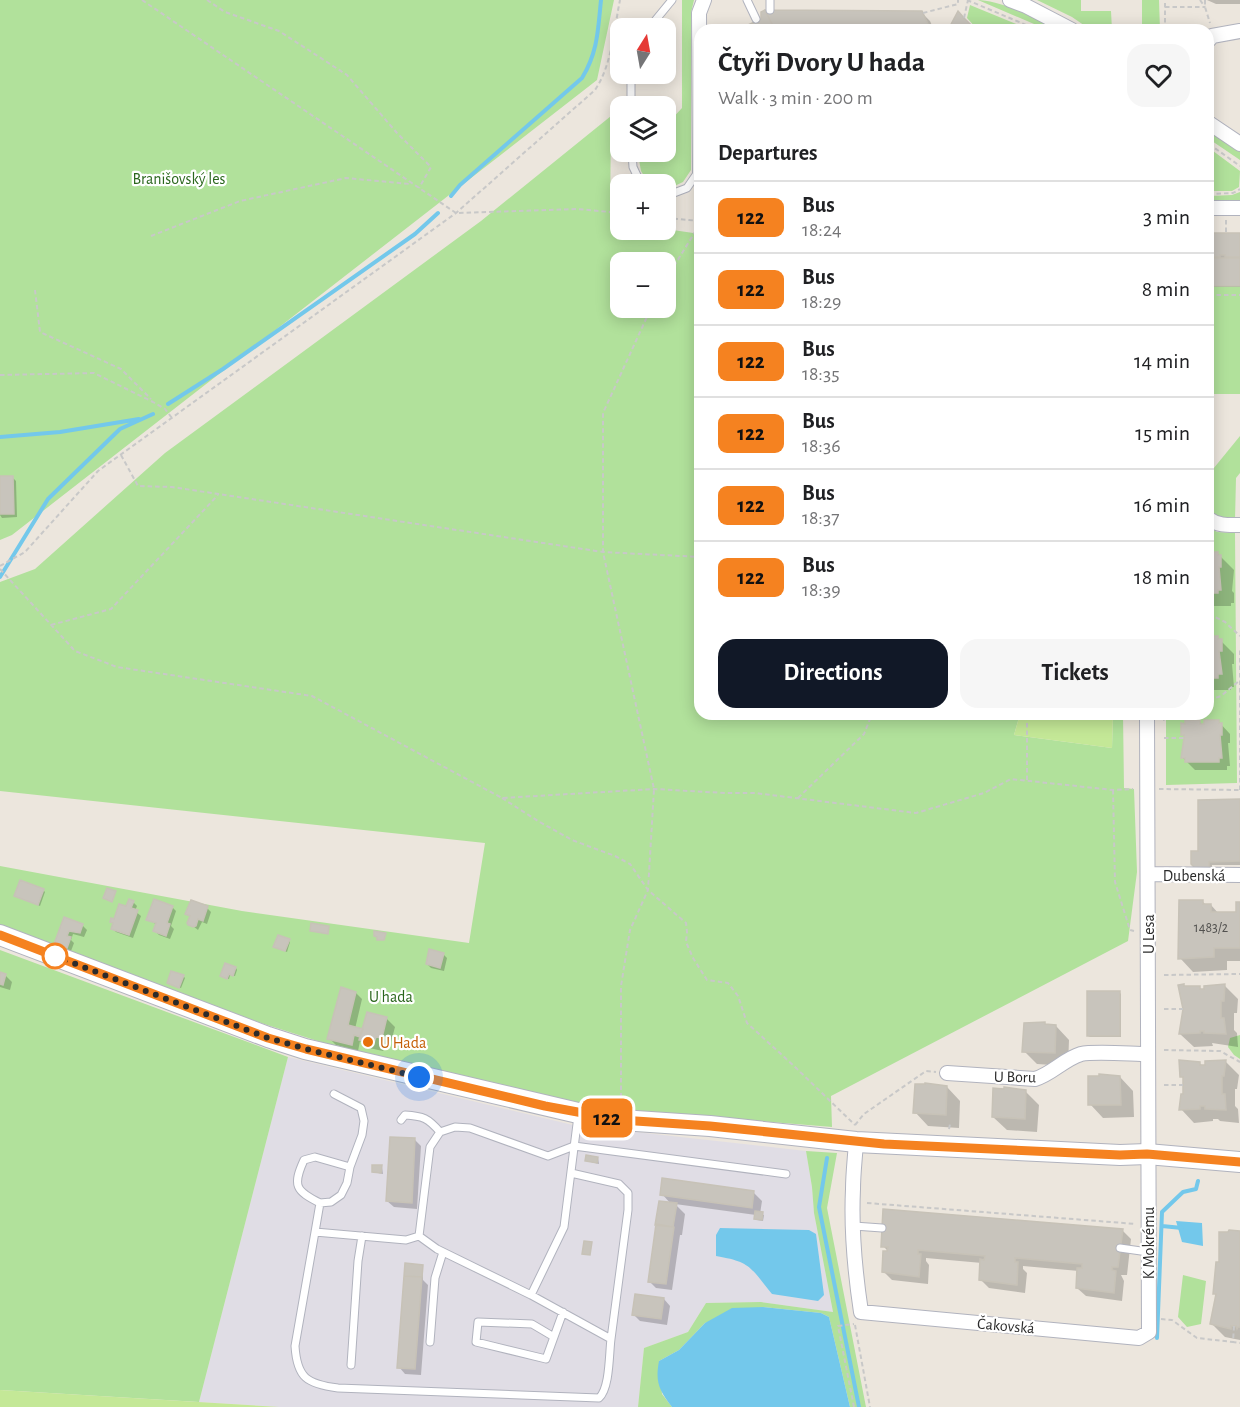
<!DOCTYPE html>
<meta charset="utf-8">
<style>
body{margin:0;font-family:"Alegreya Sans",sans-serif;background:#f6f6f6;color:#202124;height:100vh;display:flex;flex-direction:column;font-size:22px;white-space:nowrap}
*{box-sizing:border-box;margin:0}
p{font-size:20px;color:#757577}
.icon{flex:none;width:33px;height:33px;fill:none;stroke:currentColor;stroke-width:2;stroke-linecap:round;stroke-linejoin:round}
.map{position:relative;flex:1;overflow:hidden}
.details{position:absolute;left:694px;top:24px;width:520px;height:696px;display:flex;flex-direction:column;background:#fff;border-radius:18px;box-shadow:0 3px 15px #0003}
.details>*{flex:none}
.badge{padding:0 12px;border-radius:9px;font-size:21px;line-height:39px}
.needle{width:39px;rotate:11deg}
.buttons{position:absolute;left:610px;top:18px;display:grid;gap:12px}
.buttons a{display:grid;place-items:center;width:66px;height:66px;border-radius:12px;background:#fff;box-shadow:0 3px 15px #0003;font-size:30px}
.you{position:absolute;width:30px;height:30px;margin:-15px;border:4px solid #fff;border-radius:50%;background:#1a73e8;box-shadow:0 0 0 9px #1a73e833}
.map>.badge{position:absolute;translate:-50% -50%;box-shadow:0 0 0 3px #fff}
h2{padding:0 24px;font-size:22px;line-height:54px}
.round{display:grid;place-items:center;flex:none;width:63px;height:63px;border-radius:18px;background:#f6f6f6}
.overview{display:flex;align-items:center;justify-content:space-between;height:102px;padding:0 24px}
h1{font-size:28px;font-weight:700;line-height:45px}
.button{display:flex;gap:12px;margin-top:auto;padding:12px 24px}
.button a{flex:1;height:69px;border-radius:18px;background:#111827;color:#fff;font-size:24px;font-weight:700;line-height:69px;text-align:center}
.button a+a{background:#f6f6f6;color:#202124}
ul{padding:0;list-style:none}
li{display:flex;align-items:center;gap:18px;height:72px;padding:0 24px;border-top:2px solid #e0e0e0}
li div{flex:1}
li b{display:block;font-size:22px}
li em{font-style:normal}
li .badge{min-width:66px;font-weight:700;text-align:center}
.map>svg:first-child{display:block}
.industrial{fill:#e0dde5}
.green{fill:#b1e19b;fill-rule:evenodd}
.pitch{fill:#c4e897}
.water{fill:#73c8eb}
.shadow{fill:#0003}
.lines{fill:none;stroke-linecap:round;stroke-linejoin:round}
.stream{stroke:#73c8eb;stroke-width:4}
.building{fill:#c8c4bc;stroke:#c7c2b7;stroke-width:1.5}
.lane-casing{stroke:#b1b3be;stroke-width:9}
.street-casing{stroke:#b1b3be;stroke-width:16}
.secondary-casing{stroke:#b1b3be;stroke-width:22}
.path{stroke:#c8c8c8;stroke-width:2;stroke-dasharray:4.5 3;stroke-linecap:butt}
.lane{stroke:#fff;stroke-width:7}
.street{stroke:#fff;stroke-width:14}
.secondary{stroke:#fff;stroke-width:20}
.line-casing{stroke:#fff;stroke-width:14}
.line{stroke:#f58220;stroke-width:9}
.walk{stroke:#2b2b2b;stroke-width:6;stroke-dasharray:0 10.8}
.stop-dot{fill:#fff;stroke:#f58220;stroke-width:3}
.food-dot{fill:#e8710a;stroke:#fff;stroke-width:2}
.labels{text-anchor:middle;stroke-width:4.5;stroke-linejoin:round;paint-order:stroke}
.number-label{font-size:14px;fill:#52514f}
.park-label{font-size:16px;fill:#2a661c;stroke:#fff}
.street-label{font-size:16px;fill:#2b2b2b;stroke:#fff}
.food-label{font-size:16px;fill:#c56008;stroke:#fff;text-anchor:start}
</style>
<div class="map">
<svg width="1240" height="1407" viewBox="0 0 1240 1407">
<rect width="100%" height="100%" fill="#ece6dd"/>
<!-- industrial -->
<path class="industrial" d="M288,1057L573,1125L806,1151L812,1187L814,1213L833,1312L761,1302L706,1303L688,1332L644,1348L638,1407H279L199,1402Z"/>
<!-- green -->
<path class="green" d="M0,0H614L597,80L12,535L0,540Z
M682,0H694L691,13V170L683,182L666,190V184H649L641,171L638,154L641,152H666V125L682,108Z
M978,0C994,0 1045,17 1053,30H1048Z
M1037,0H1081V11H1111L1112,30H1091L1072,17Z
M1142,0H1159L1160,30H1115L1142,29Z
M970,5L1031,30H978L967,18Z
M611,116L610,221L621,223V230L666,229L700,234V714H1020L1014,735L1112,748L1113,714H1123L1124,788L1134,789L1137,872L1128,941L831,1096L832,1127L601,1108L436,1072L324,1043L261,1023L0,926V866L242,911L469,943L485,843L0,791V582L35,569L165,453L481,221ZM621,262H666V308H621Z
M1209,131L1240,152V160L1209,139Z
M1209,148L1240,171L1239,187L1232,191H1209Z
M1240,192V203L1209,204V196L1232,195Z
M1209,286H1240V394H1209Z
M1240,436V473L1236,478L1235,520L1219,518L1209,508L1212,497L1209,493V474Z
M1209,527L1217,532L1235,533L1237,783L1166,785V714H1209Z
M0,950L288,1057L199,1402L0,1390Z
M1240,1035V1059L1234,1055L1228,1047L1230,1038Z
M806,1151L837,1153L827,1208L866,1407H850L829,1317L821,1313L763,1307L705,1323L679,1350L659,1361L662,1394L672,1407H638L644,1348L688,1332L706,1303L761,1302L833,1312L814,1213L812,1187Z
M1183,1275L1206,1281L1201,1324L1187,1327L1178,1317Z"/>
<!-- pitch -->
<path class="pitch" d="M1020,714H1113L1112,748L1014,735Z
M0,1390L279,1407H0Z"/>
<!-- water -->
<path class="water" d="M1176,1221L1202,1223L1203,1246L1182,1242Z
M720,1228L809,1230L816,1234L824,1295L818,1301L772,1294C750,1267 751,1262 716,1256V1235Z
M763,1307L821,1313L829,1317L850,1407H672C659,1390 655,1382 659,1361L679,1350L705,1323L732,1308Z"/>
<!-- shadow -->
<path class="shadow" d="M1207,0H1240V4H1216Z
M921,12L930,21L934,30H749Z
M1209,234H1240V287H1209Z
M0,477H12L16,481L17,517L2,518L0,515Z
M1209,553H1217L1234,570L1232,591L1234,593V603H1231V606H1209Z
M1209,637H1217L1234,654V664H1232L1234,687H1231V690H1209Z
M1199,721L1205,728L1218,721L1230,734V743H1228L1230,766H1227V770H1195L1183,758L1186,737L1183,735L1186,725Z
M1240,801V865H1212V872H1201Z
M43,890L45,892L40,906L16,896Z
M133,902L137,906L135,911L141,916L133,938L116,932L112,928L114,924L112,922Z
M1203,902L1206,905H1211L1219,914L1238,913L1240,903V961H1227V970L1193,972L1180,958Z
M172,907L176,911L171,926L174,929L170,939L159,935L155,931L157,925L148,919Z
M207,908L211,912L207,924L202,922L198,930L193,926L191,917L187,914Z
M65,919L83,926L87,930L84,937L73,934L71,940L74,943L71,951L60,947L56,944Z
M289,941L290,942L287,952L275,947Z
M443,954L447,958L444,971L431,968L427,964Z
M236,968L237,970L235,976L230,975L229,979L222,976Z
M0,974L6,976L12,982L10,990L0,987Z
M183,976L185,978L181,988L168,983Z
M1225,986L1238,999L1237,1013H1234V1030L1237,1033L1238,1047L1212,1043L1213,1046L1194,1047L1180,1034L1199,987L1202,991Z
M1119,992L1121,994V1037H1090L1088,1036Z
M356,993L362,999L355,1029L363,1031L386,1018L395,1027L390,1046L385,1044L383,1051L369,1048L360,1041L358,1051L336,1045L329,1038Z
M1056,1026L1069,1040L1068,1066L1037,1064L1024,1051Z
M1225,1061L1239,1075L1237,1089H1235V1106L1238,1109L1239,1123L1220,1121L1218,1119H1213V1121L1194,1123L1181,1109L1185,1095V1079L1182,1076L1199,1063L1203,1066Z
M1120,1077L1133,1091L1134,1117L1103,1118L1090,1104Z
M947,1087L960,1101L959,1128L928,1126L915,1112Z
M1025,1091L1039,1105L1037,1132L1007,1130L993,1117Z
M415,1140L421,1146L417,1209L394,1207L387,1201Z
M598,1158L599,1164L587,1161Z
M382,1167L383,1174L373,1172Z
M753,1192L762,1201L760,1214L764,1215L763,1221L757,1220L756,1215L675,1204L685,1214L682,1235H680L672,1290L656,1288L649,1281L671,1204L662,1194Z
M1122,1230L1131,1239L1127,1275H1121L1124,1281L1122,1301L1086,1296L1077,1288L1079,1271L1023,1266V1269L1027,1273L1025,1293L989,1288L980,1279L982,1263L926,1258V1261L929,1265L928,1284L892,1280L883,1271L890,1253L883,1246Z
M1240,1232V1340L1225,1337L1212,1324L1220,1264Z
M422,1266L423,1280L428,1285L421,1375L405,1374L399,1367Z
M664,1299L670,1306L667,1325L640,1321L634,1315Z"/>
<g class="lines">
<!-- stream -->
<path class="stream" d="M451,196L460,185L582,78C598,52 598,29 601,0
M168,404L223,369L415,234L438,213
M0,437L60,432L139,419
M0,577L48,499L120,429L153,414
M827,1158L819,1207L859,1407
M1162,1226L1182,1228
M1157,1338L1162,1212L1183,1192L1196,1189L1198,1181"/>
</g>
<!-- building -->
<path class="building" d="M765,10L775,30H748V25L761,19V12Z
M765,10L922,11L929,26L920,30H775Z
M958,11L964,18L976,30H948Z
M1209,233H1240V257H1225V255H1220V257H1211V255H1209Z
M1209,258H1240V286H1209Z
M0,476H13L14,514H0Z
M1209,552H1218V555H1221V567H1219L1221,590H1218V593H1209Z
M1209,636H1218V639H1222V651H1219L1222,674H1218V678H1209Z
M1185,720H1200V724H1204V720H1219V723H1222V735H1220L1222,758H1219V762H1185V758H1181L1184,738V735H1181V723L1185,724Z
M1240,799V861L1209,862V868L1196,869L1191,864V851H1198V800Z
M20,880L44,889L38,905L14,896Z
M107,888L116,891L112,902L103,898Z
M129,899L134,901L131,908L138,910L129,935L111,929L113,923L110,922L111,918L114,919L119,904L126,906Z
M154,899L173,906L167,923L170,924L166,936L153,931L156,923L146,920Z
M191,900L208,906L203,921L198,919L196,926L193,927L188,925L187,923L190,916L185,914Z
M1179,900H1203V904H1211V912H1236V902H1240V948H1214V957L1178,959Z
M64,917L83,924L80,933L69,931L67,936L71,937L67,948L54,944Z
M311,923L329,926L328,934L310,931Z
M374,931L386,933L384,940H377V937L374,936Z
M278,935L290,939L285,951L273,947Z
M429,949L444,953L440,968L426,964Z
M225,963L236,967L233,976L229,974L227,979L220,976Z
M171,971L184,975L179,988L167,983Z
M0,972L6,974L3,985L0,984Z
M1184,984V986H1200V989H1204V986L1225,984L1224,1001H1221V1018H1224L1226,1034L1204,1033V1031H1200V1033L1179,1034L1183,1009L1178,985Z
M341,987L356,992L348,1025L363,1029L360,1037L354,1035L352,1045L327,1039Z
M1087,991H1120V1036H1087Z
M367,1012L387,1017L382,1038L376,1037L374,1043L359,1040Z
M1045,1022V1024L1056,1025L1055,1053L1022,1052L1024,1023Z
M1179,1060L1200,1062V1065H1205V1061L1226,1060L1224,1076H1222V1094H1225L1226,1110L1205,1109V1106H1200V1109L1179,1110L1181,1094H1183V1077H1180Z
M1099,1074L1120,1076L1121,1105H1088V1076H1099Z
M925,1083L947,1086L946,1115L913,1113L915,1084H925Z
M1004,1087L1026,1090L1025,1119L992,1117L993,1088L1004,1089Z
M390,1137L415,1138L412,1203L386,1201Z
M586,1155L598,1157L597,1163L585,1161Z
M372,1165H382L381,1173L372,1172Z
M662,1178L754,1191L752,1208L660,1195Z
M659,1201L677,1203L673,1227L655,1225Z
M883,1209L1123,1229L1118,1267H1112V1270L1116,1271L1114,1293L1076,1288L1077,1268H1082V1264L1015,1258V1262H1018L1017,1285H1016L979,1280L980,1259L984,1260L985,1256L918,1250V1254H921L919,1277L882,1272L883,1251H887L888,1247H881Z
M755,1211L763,1212L762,1220L754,1219Z
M656,1224L674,1227L666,1284L648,1282Z
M1229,1230L1240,1231V1327H1238L1237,1329L1236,1326H1231V1329L1210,1324L1216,1294H1213L1216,1262H1219V1232H1228Z
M584,1241L592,1242L590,1255L582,1254Z
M405,1263L423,1265L422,1277L404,1276Z
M404,1276L422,1277L415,1369L397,1368Z
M635,1294L664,1298L661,1319L632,1315Z"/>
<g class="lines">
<defs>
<path id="lane" d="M747,0L756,19
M770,10V0
M649,28L672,0
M631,74V106
M632,152L633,167L641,184
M666,196L687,188L698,172
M401,1120L405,1115C423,1116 428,1118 440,1132
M571,1173L619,1184L628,1193V1210L611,1339
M320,1203L331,1202L341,1195L347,1183L350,1167L362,1135L364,1121L361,1108L334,1094
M854,1226L882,1228
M315,1232L320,1203C296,1191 292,1186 304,1160L315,1157L350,1167
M419,1236L406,1240L315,1232L295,1346C297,1378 307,1384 338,1388L599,1398C610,1388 609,1354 611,1339L531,1295L437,1249L419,1236L430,1147L440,1132L455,1127L470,1128L548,1156L574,1146L786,1174
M1120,1248L1148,1252
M531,1295L564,1227L578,1116
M554,1337L532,1324L478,1322L476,1342L546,1359L563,1312
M430,1342L435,1278L443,1252
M351,1365L358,1261L362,1236"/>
<path id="street" d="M1010,0L1026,6L1072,30
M1209,40L1212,36L1240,31
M1209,123L1240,144
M700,174L699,13L704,0
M1209,208H1240
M1209,519C1218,526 1229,525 1240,525
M1148,874L1240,875
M947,1073L1035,1079C1052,1074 1064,1059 1081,1054C1094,1051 1133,1054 1148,1054
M856,1142C855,1158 853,1174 853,1189C851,1230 855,1272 861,1312L1139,1338L1149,1332L1147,714"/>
<path id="secondary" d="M0,935L268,1037L305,1049L578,1113L621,1120L710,1126L856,1142L1120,1155L1147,1154L1240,1162"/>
</defs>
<!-- lane casing -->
<use href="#lane" class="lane-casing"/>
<!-- street casing -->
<use href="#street" class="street-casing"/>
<!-- secondary casing -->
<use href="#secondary" class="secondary-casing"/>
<!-- path -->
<path class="path" d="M142,0L456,213L577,209L621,213
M207,0L225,12L279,31L347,75L397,133L431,167L419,188
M967,0L1038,30
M1200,0L1205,7
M1205,0V7L1210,23
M1165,7H1205
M923,13L958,4V0
M964,18L968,0
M1165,30V0
M1209,144L1240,166
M1209,194L1233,193L1240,189
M666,218L700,221
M1226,220V233
M151,236L240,201L346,178L410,184
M666,279L700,224
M35,290L40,332L121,369L151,399
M1209,295H1240
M0,375L94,373L153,402L165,409L172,418
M121,455L138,486L172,487L603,552L700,557
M1209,456L1212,457L1210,468
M0,566L25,552L98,471L456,213L595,90C612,65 614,29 620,0
M0,569L75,651L117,667L312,696L502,798L654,789L725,793H755L916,813L984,793L1011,779L1113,790L1133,789
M1209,614L1225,622L1240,636
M51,625L111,609L218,495
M1209,700L1221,696L1239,681
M1163,720L1175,714
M1164,738H1184
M1027,780V714
M1159,789L1240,790
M1113,790L1115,882L1130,930L1134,931
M1240,790V649
M502,798L538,821L572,840L615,856L630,864L648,890L686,923L687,932L686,942L693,958L707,980L728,983L738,996L747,1023L794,1066L855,1125
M798,798L864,734L872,714
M1164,975L1240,974
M1164,1009H1183
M1164,1050L1220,1051L1240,1062
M1164,1085H1183
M621,1105V986L630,930L648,890L654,789L603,552V413L651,308
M855,1125L864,1114L926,1071L936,1072
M949,1129L950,1124
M867,1203L1136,1224
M1161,1319L1172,1320L1197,1338L1233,1342
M855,1325L870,1407
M1234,1326L1233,1342L1240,1343
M854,1407L838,1326L854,1324"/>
<!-- lane -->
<use href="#lane" class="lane"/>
<!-- street -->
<use href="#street" class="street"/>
<!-- secondary -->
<use href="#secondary" class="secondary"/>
</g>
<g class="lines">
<defs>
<path id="line" d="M0,935L268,1038L306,1049L545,1106L621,1120L710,1126L884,1144L1120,1155L1147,1154L1240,1162"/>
</defs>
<!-- line casing -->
<use href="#line" class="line-casing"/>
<!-- line -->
<use href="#line" class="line"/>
<!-- walk -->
<path class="walk" d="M55,956L268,1038L306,1049L419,1077"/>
</g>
<!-- markers -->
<circle class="stop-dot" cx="55" cy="956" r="12"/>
<circle class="food-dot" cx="368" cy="1042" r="6"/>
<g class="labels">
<!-- number labels -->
<g class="number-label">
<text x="1211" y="932">1483/2</text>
</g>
<!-- park labels -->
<g class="park-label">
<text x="179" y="184">Branišovský les</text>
<text x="391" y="1002">U hada</text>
</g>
<!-- street labels -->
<g class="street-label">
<text x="1194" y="881">Dubenská</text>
<text transform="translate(1148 934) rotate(-90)" y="6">U Lesa</text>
<text transform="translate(1015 1076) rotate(1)" y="6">U Boru</text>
<text transform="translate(1148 1243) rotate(-90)" y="6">K Mokrému</text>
<text transform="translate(1006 1325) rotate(5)" y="6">Čakovská</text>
</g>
<!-- food labels -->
<g class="food-label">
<text x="380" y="1048">U Hada</text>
</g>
</g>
</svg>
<div class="buttons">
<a><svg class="needle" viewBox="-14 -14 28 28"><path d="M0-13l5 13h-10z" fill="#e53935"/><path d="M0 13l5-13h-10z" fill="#757577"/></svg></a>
<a><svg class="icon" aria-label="layers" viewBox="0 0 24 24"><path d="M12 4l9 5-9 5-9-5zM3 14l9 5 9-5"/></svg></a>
<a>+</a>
<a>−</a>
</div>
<div class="you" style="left:419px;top:1077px"></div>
<b class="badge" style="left:607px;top:1118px;background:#f58220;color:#111">122</b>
<section class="details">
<div class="overview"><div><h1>Čtyři Dvory U hada</h1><p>Walk · 3 min · 200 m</p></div><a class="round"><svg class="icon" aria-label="heart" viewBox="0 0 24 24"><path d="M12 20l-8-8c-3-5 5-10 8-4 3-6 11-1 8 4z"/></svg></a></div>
<h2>Departures</h2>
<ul>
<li><span class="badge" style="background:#f58220;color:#111">122</span><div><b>Bus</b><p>18:24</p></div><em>3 min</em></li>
<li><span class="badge" style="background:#f58220;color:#111">122</span><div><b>Bus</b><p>18:29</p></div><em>8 min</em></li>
<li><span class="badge" style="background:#f58220;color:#111">122</span><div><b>Bus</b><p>18:35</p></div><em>14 min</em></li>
<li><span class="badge" style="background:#f58220;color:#111">122</span><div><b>Bus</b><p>18:36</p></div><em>15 min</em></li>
<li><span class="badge" style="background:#f58220;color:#111">122</span><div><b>Bus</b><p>18:37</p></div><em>16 min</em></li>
<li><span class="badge" style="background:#f58220;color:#111">122</span><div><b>Bus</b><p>18:39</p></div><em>18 min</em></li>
</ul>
<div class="button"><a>Directions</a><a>Tickets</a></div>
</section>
</div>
